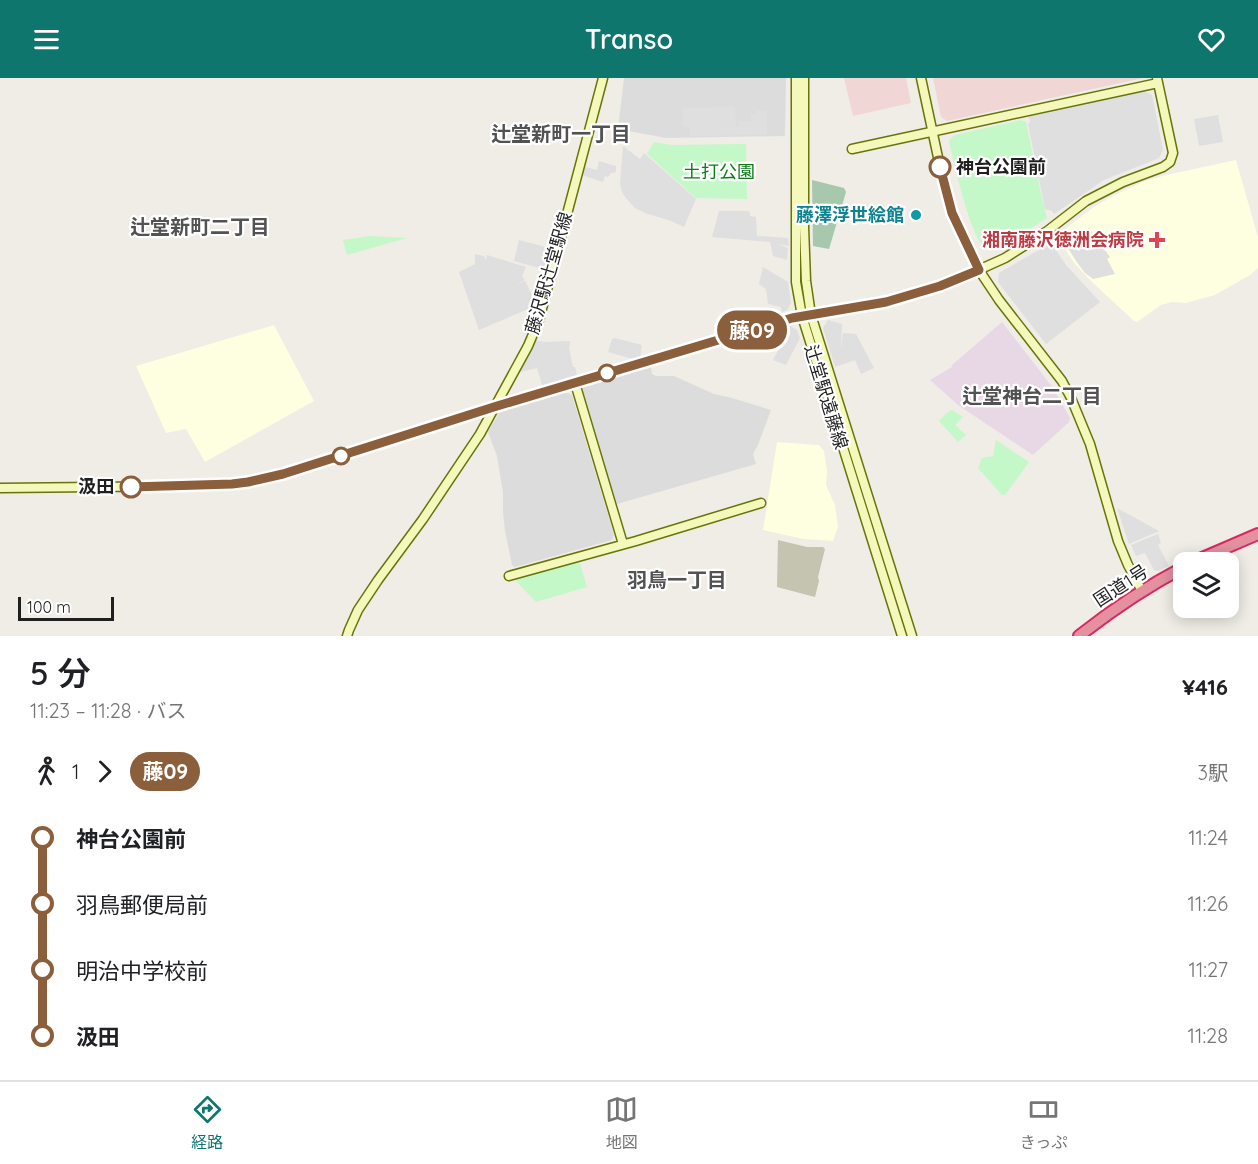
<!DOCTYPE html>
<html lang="ja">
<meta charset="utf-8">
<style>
body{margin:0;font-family:Quicksand,"Noto Sans JP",sans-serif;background:#f2f2f2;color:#202124;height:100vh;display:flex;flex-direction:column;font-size:22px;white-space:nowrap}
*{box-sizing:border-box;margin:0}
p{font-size:20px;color:#757577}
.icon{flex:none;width:33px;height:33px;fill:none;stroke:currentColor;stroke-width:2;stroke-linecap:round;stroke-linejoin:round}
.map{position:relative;height:558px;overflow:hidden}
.panel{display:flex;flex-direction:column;background:#fff;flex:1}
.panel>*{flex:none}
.badge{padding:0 12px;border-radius:20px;font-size:21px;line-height:39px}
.tools{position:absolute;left:1173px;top:474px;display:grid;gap:12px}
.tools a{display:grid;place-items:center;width:66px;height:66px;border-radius:12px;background:#fff;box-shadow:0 3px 15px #0003;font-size:30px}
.scale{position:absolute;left:18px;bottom:15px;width:96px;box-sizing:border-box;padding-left:6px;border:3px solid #1f1f1f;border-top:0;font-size:16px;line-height:21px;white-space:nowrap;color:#1f1f1f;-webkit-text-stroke:4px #fff;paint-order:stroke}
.map>.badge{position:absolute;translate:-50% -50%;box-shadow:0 0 0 3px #fff}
.legs{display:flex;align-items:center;gap:9px;height:66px;padding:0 30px;font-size:20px}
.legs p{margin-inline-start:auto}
.summary{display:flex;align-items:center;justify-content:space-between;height:102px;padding:0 30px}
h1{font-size:33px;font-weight:600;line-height:45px}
ul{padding:0 30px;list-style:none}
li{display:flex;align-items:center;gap:21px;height:66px;font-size:22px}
li i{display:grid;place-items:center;width:9px;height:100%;margin:0 8px;background:currentColor}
li i::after{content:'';width:15px;height:15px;margin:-8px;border:4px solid;border-radius:50%;background:#fff}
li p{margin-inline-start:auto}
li:first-child i{background:linear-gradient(#0000 50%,currentColor 0)}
li:last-child i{background:linear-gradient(currentColor 50%,#0000 0)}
header{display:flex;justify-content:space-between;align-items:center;height:78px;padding:0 30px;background:#0f766e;color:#fff;font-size:27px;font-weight:600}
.tab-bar{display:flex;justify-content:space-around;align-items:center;height:84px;border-top:2px solid #e0e0e0;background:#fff;font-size:16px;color:#757577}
.tab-bar a{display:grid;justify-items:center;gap:3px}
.tab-bar .on{color:#0f766e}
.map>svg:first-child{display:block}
.residential{fill:#dddcdc}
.commercial{fill:#f0d7d5}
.industrial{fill:#e8d8e5}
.education{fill:#fefee0}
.construction{fill:#c4c4b1}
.cemetery{fill:#a7c8ac}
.park{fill:#c4f8c8}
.parking{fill:#dfdfdf}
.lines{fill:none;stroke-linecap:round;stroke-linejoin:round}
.secondary-casing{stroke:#687408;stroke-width:11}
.highway-casing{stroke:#d62a65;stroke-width:14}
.secondary{stroke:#f5f8bb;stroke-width:8}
.highway{stroke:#e4909f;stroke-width:10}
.line-1-casing{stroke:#fff;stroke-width:14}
.line-1{stroke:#8b5e3c;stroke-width:9}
.stop-1-dot{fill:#fff;stroke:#8b5e3c;stroke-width:3}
.culture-dot{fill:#0f9aa8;stroke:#fff;stroke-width:2}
.health-dot{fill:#e0444e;stroke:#fff;stroke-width:2}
.labels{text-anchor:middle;stroke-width:4.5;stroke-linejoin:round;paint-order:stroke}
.stop-label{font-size:18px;font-weight:bold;fill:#1f1f1f;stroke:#fff;text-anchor:start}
.park-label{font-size:18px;fill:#0f7b18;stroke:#fff}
.culture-label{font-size:18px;font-weight:bold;fill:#0d838f;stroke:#fff;text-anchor:end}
.health-label{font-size:18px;font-weight:bold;fill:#be3a42;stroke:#fff;text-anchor:end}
.street-label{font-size:18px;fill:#1f1f1f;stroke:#fff}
.neighbourhood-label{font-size:20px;font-weight:bold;fill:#525252;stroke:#fff}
</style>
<header><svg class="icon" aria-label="menu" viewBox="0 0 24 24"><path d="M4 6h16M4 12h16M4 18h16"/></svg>Transo<svg class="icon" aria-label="heart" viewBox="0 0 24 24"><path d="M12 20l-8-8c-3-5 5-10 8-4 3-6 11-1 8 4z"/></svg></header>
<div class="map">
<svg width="1258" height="558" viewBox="0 0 1258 558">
<rect width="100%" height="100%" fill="#f0ece6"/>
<!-- residential -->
<path class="residential" d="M624,0H786L785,58L666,60L618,51Z
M651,288L652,296L656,298H674L714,316L732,320L771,332L758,367L753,376L756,386L617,426L581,312L584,308Z
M566,314L572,317L614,457L612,462L515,489L512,487L505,453L503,434V415L497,378L488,354L500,333Z"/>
<!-- commercial -->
<path class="commercial" d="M844,0H906L911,25L853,38Z
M933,0H1143L947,43L941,39Z"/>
<!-- industrial -->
<path class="industrial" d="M1002,244L1053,310L1070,340L1069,344L1033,377L958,327L930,302L952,289V287Z"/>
<!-- education -->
<path class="education" d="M1236,82L1258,159V190L1250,197L1215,217L1186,225L1172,224L1161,227L1137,244L1134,243L1092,204L1075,186L1060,164L1058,165L1054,159L1094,129L1113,118L1145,103L1166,97Z
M274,247L314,323L205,384L186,351L166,355L136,288Z
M777,364L819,367L824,373L827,393L826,407L835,427L838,449L833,463L803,461L763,452Z"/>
<!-- construction -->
<path class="construction" d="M778,462L807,469H823L825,471L818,499L819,503L815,519L777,509Z"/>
<!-- cemetery -->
<path class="cemetery" d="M812,102L844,110L846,114L829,171L813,168Z"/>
<!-- park -->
<path class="park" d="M1021,42L1026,44L1041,116L1047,140L999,171L987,172C970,161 955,86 949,64L950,61L955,57Z
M654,64L671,67L746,66L747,121L696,120L647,76Z
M370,158L407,160L347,177L343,162Z
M952,332L963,339L955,347L966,357L958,364L939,343L948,334Z
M996,362L1029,384L1005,417H1002L978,390L982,380L993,378Z
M579,482L587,509L536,524L516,503L517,500Z"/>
<!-- parking -->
<path class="parking" d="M1143,13L1152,17L1163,72L1159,80L1104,102L1054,136L1052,133L1045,131L1028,46L1030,44L1029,38Z
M735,29L736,48L739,47V43H751V36H756V33L767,32V57L690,58V49H683V30Z
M1218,37L1223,64L1199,68L1194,41Z
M623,68L640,81L644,75L696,121L684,149L671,143L645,135L635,130L626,120L622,114L620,106Z
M599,83L616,88V94L611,95L608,99L605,98L603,104L594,101L595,98L594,101L579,96L582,88L597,92Z
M719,133H749L750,138L756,139L757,158L788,160L789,168L777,166L788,170L787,182L773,178L770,164L712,159Z
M1089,150L1110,179L1107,181L1115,196L1093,201L1085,195L1076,183L1066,167Z
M519,162L553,171L549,188L544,187L543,191L514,183Z
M1051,165L1066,187L1100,224L1046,266L998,204L999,195Z
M475,176L484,178L486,183L487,177L526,189L522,198L525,202L515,207L525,203L533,219L535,228L479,252L459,194L475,186Z
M763,189L788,204L791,225L787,232L782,234L781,229L768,226L766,211L759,206Z
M828,242L842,246L841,272L843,255L856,256L874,290L861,296L855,282L835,289L823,250Z
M789,247L797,252L800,260L786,287L773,282L779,271L782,249Z
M615,260L642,267L640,279L633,281L608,274L612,261Z
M533,262L544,264L570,263V266L569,270L573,289H575L577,298L543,310L537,290L516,295Z
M1117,430L1159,453L1129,466Z
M1158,456L1161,465L1158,467L1169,488L1158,493L1154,492L1145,475L1136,478L1131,467Z"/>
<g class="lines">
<defs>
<path id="secondary" d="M796,0V204L802,238L902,558
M804,0V149L806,203L811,237L912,558
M921,0L942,98L952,135L979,192L999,222L1062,303L1071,320L1090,366L1118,463L1128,487L1142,513
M852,71L1158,5
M575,305L623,466
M0,410L193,408L232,406L248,404L303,390L497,328L792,240L886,224L926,213L954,203L1005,180L1046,154L1086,123L1123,104L1163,89L1170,84L1173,75L1157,0
M509,498L636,463L761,425
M347,558L349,552L358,532L378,502L423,441L480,356L528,268L539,242L603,0"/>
<path id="highway" d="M1193,484L1258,456
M1079,558C1112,532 1146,509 1184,489"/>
</defs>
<!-- secondary casing -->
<use href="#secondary" class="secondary-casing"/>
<!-- highway casing -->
<use href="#highway" class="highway-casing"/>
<!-- secondary -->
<use href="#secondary" class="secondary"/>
<!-- highway -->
<use href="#highway" class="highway"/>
</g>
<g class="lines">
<defs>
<path id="line-1" d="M131,409L232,406L248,404L283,396L497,328L792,240L886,224L940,208L979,192L952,135L940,89"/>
</defs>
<!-- line-1 casing -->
<use href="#line-1" class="line-1-casing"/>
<!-- line-1 -->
<use href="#line-1" class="line-1"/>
</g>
<!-- markers -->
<g class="stop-1-dot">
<circle cx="940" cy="89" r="10"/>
<circle cx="607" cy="295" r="8"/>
<circle cx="341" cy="378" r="8"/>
<circle cx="131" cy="409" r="10"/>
</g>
<circle class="culture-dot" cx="916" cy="137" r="6"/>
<path class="health-dot" d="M1154 153h6v6h6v6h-6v6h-6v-6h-6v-6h6z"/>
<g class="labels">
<!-- stop labels -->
<g class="stop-label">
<text x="956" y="95">神台公園前</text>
<text x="114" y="415" text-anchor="end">汲田</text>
</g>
<!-- park labels -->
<g class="park-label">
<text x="719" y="100">土打公園</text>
</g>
<!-- culture labels -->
<g class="culture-label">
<text x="904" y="143">藤澤浮世絵館</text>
</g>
<!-- health labels -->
<g class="health-label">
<text x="1144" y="168">湘南藤沢徳洲会病院</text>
</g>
<!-- street labels -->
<g class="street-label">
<text transform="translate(549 195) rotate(-74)" y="6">藤沢駅辻堂駅線</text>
<text transform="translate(826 319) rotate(73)" y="6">辻堂駅遠藤線</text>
<text transform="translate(1121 508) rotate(-33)" y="6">国道1号</text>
</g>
<!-- neighbourhood labels -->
<g class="neighbourhood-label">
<text x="561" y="63">辻堂新町一丁目</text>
<text x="200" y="156">辻堂新町二丁目</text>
<text x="1032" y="325">辻堂神台二丁目</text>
<text x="677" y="509">羽鳥一丁目</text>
</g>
</g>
</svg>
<div class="tools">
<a><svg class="icon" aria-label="layers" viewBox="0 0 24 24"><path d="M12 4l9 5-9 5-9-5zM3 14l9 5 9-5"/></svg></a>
</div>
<div class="scale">100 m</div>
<b class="badge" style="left:752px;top:252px;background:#8b5e3c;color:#fff">藤09</b>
</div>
<section class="panel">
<div class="summary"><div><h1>5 分</h1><p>11:23 – 11:28 · バス</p></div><b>¥416</b></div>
<div class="legs"><svg class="icon" aria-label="walk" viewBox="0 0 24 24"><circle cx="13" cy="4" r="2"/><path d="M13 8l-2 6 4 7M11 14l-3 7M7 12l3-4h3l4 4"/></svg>1<svg class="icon" aria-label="forward" viewBox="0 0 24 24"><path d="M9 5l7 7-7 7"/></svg><b class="badge" style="background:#8b5e3c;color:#fff">藤09</b><p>3駅</p></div>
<ul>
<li><i style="color:#8b5e3c"></i><b>神台公園前</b><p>11:24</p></li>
<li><i style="color:#8b5e3c"></i><span>羽鳥郵便局前</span><p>11:26</p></li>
<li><i style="color:#8b5e3c"></i><span>明治中学校前</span><p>11:27</p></li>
<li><i style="color:#8b5e3c"></i><b>汲田</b><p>11:28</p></li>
</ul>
</section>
<nav class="tab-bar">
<a class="on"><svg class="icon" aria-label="directions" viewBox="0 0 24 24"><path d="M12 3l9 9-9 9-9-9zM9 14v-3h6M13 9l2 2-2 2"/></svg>経路</a>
<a><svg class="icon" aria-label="map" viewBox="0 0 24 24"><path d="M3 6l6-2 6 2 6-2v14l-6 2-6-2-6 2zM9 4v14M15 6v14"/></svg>地図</a>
<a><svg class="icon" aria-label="tickets" viewBox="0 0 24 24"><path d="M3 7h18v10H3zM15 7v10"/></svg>きっぷ</a>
</nav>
